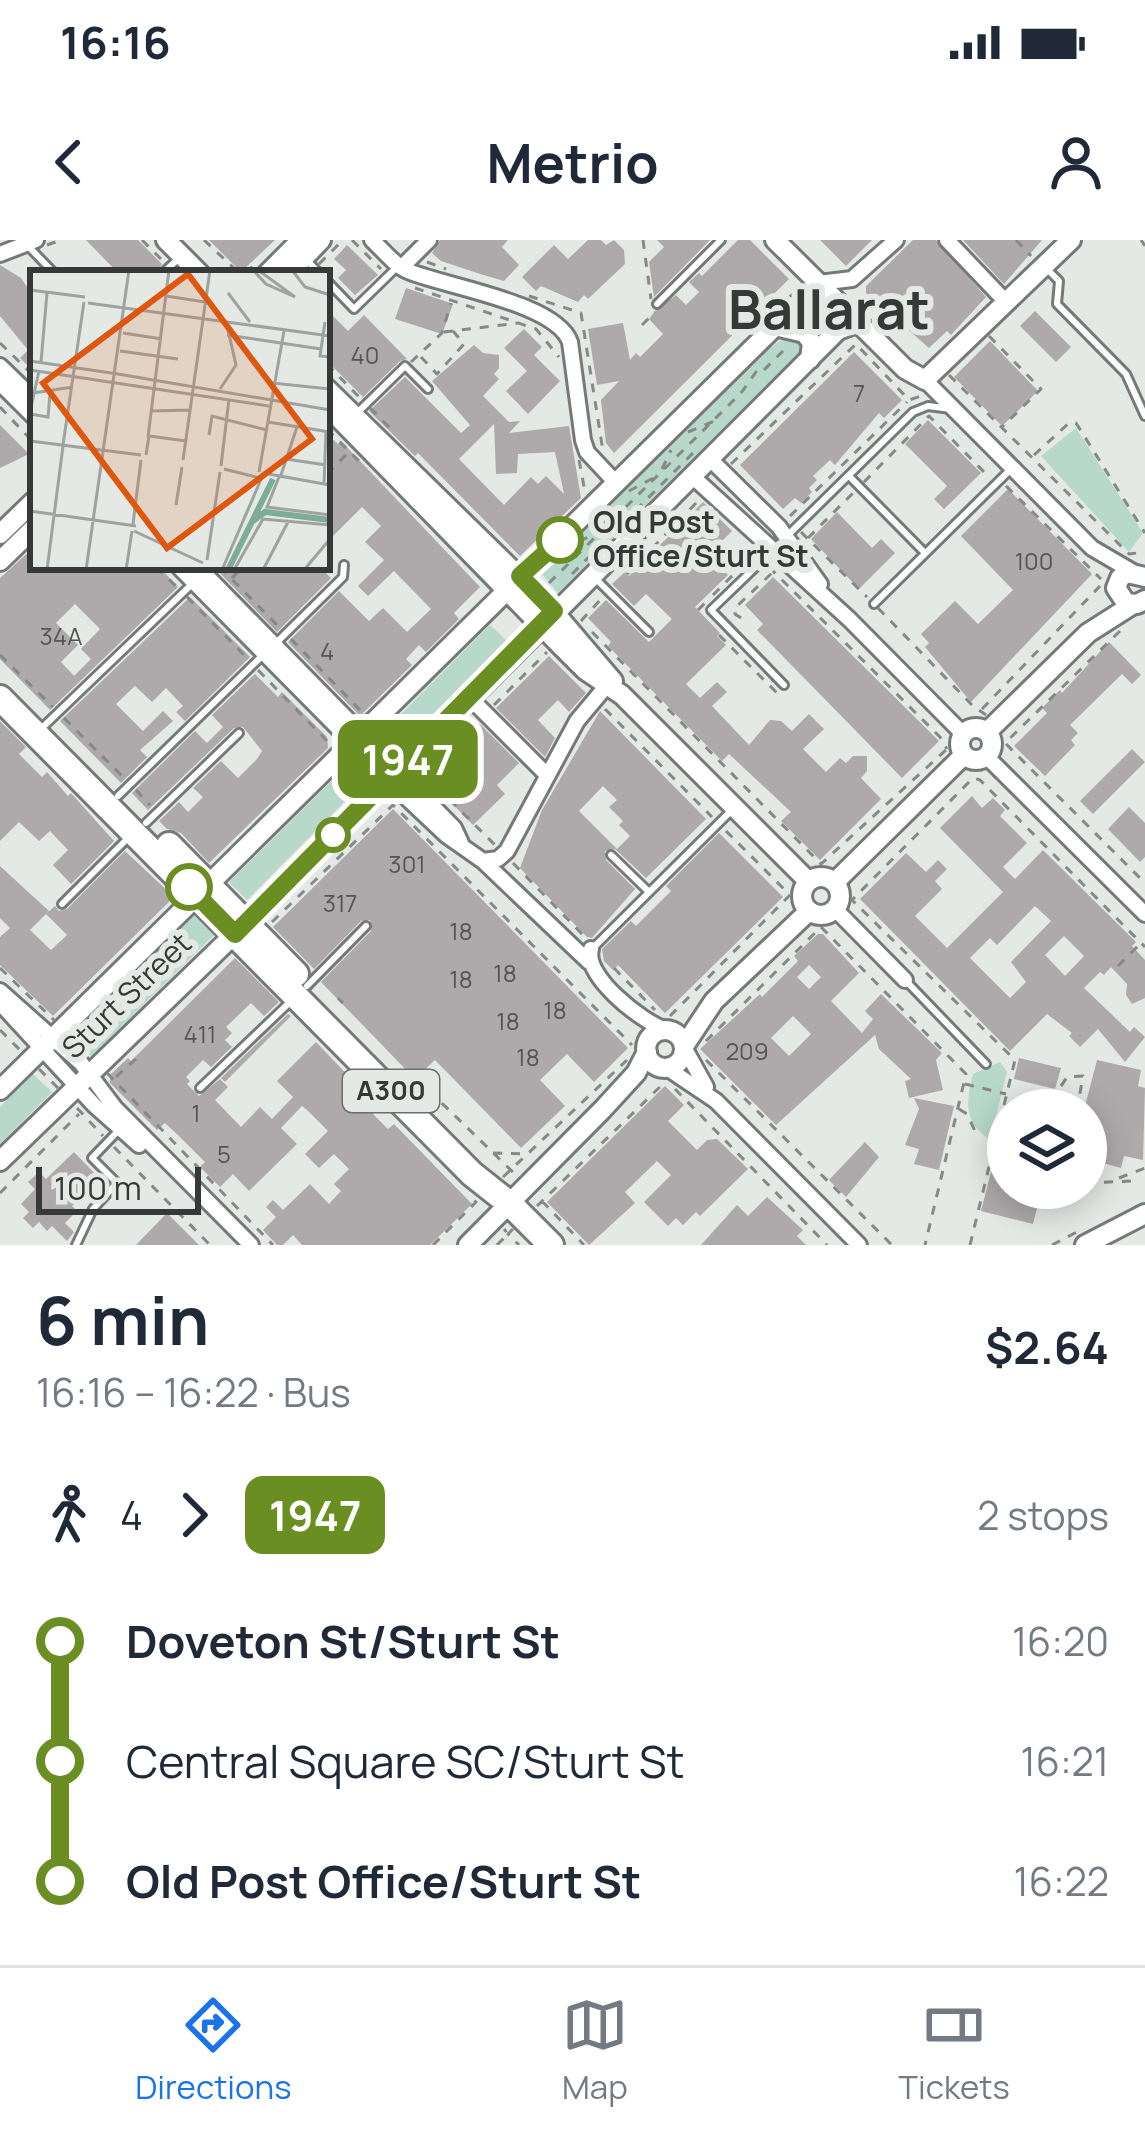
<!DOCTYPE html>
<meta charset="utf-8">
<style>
body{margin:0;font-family:Manrope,sans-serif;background:#f6f6f7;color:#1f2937;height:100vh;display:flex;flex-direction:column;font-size:45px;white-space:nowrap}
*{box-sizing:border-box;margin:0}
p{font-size:39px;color:#747a83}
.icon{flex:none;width:66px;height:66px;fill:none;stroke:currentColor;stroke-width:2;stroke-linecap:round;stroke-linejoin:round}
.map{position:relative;height:1005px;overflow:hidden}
.sheet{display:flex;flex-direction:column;background:#fff;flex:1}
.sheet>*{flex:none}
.badge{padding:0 24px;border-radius:18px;font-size:42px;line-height:78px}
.controls{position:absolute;left:987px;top:849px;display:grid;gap:24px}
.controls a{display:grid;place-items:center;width:120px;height:120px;border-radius:50%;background:#fff;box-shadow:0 6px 30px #0003;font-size:60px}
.scale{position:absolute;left:36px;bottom:30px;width:165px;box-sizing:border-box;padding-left:12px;border:6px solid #373938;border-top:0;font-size:33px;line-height:42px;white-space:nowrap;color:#373938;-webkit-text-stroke:9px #e4e9e6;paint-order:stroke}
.map>.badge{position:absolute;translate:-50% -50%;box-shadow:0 0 0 6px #fff}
.legs{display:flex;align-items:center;gap:18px;height:132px;padding:0 36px;font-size:39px}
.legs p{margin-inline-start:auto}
.head{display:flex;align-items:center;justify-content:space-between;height:204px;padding:0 36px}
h1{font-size:66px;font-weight:700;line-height:90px}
ul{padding:0 36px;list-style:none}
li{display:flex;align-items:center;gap:42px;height:120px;font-size:45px}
li i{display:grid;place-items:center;width:18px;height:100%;margin:0 15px;background:currentColor}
li i::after{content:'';width:30px;height:30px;margin:-15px;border:9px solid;border-radius:50%;background:#fff}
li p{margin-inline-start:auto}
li:first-child i{background:linear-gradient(#0000 50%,currentColor 0)}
li:last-child i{background:linear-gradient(currentColor 50%,#0000 0)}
.status{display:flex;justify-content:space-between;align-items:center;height:84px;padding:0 60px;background:#fff;direction:ltr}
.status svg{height:33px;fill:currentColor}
header{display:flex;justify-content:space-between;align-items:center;height:156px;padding:0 36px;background:#fff;font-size:54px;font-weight:700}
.tab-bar{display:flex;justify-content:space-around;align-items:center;height:168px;border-top:3px solid #e0e1e3;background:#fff;font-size:33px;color:#747a83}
.tab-bar a{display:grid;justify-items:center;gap:6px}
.tab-bar .on{color:#1a73e8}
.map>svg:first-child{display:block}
.green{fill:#b8d8cb}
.building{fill:#aea9aa;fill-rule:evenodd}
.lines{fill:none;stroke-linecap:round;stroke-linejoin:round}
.lane-casing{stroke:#757977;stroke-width:12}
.street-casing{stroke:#757977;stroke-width:20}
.secondary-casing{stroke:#757977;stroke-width:24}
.highway-casing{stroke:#757977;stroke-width:30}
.path{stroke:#858987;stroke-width:3;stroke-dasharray:9 9;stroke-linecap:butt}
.lane{stroke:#fff;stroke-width:6}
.street{stroke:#fff;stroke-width:14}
.secondary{stroke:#fff;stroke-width:18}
.highway{stroke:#fff;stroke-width:24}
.line-1-casing{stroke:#fff;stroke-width:27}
.line-1{stroke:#6b8e23;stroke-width:18}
.stop-1-dot{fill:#fff;stroke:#6b8e23;stroke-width:6}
.labels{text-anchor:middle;stroke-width:12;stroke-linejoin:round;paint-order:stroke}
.number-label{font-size:24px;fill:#555554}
.shield{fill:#e4e9e6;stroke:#6b6e6c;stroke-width:3}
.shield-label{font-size:27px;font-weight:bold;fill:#373938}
.stop-label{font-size:30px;font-weight:bold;fill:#373938;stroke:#e4e9e6;text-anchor:start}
.street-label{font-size:30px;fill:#373938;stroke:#e4e9e6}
.town-label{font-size:54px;font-weight:bold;fill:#373938;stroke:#e4e9e6}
.inset-river{fill:none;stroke:#7eac9a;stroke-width:6}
.inset-road{fill:none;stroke:#9fa3a0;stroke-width:3}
.view{fill:#df570e;fill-opacity:0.15;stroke:#df570e;stroke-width:6}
.inset-edge{fill:none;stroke:#373938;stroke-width:6}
</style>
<div class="status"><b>16:16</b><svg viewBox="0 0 49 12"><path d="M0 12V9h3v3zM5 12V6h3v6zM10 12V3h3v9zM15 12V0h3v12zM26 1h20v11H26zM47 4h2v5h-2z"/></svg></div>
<header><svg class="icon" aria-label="back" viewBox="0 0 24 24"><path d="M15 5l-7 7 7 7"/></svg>Metrio<svg class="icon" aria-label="person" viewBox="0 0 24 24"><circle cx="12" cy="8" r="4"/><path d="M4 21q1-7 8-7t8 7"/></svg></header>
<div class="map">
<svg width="1145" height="1005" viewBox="0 0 1145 1005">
<rect width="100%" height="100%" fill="#e4e9e6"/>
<!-- green -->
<path class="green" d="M824,60L838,75L819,97L801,78Z
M794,95L803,104L800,111L558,353L541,333C581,292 756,101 794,95Z
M1076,188L1143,293L1129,312L1041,216Z
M490,385L507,401L403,507L385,490Z
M349,524L365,541L247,660L229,642Z
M193,674L214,695L91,816L71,796Z
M1000,822L1007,832L990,900C963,882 966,862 973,834Z
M33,834L52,852L0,904V867Z"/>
<!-- building -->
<path class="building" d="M86,0H138L162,24L156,33H118Z
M209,0H275L241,32Z
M440,0H508L502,7L519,25L504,41L477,33L441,21L432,13Z
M588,0H601L606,5L614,0L624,10L625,24L588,59L584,55L578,62L541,46L536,51L522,37L554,5L568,19Z
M657,0H710L654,57L649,22L664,7Z
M738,0H750L789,39L614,213L606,203L601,160L619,141L597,145L588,89L623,83L630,120L636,113L640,117L663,94L649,79L655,71L676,55L686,65L699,52L689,42L699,33L702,36Z
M820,0H872L846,26Z
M913,0H936L986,57L951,95L947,91L929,108L866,53V46Z
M963,0H1042L1004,44Z
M347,5L378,35L355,55L338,38L346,30L334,19Z
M0,25L21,38L33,56V131L20,118L28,110L0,76Z
M406,48L453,64L442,94L395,79Z
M327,70L348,91L364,75L407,119L400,121L363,157L327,121Z
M1035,71L1071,107L1056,122L1020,86Z
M524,89L542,107L534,115L560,141L528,174L506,151L527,131L504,108Z
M990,101L1038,151L1002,186L954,137Z
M474,105L483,113L499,115V128L494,134L499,139L483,156L509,182L520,181L509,193L569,186L581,258L520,316L418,213L415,216L369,171L405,137L461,193L470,185L432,141ZM494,184L496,234L517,233L518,214L555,212L564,254L546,236L538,244L531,237L504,265L459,219Z
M854,112L902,160L884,178L879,173L835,225L830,220L813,236L817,240L809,248L812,252L801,263L795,258L783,269L740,225Z
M928,180L981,233L944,269L934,259L947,246L905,204Z
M0,185L29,214L0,228Z
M327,194L338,204L341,201L480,347L454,373L459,379L426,412L419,405L406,419L412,425L360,476L288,402L339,351L369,381L383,368L407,392L431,369L394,331L368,356L358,346L384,320L365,302L381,286L362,267L327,302Z
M1008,249L1092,334L971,462L925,407L929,403L921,394L955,361L978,384L1013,350L961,296Z
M703,262L732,291L708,315L728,335L695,367L720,393L717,396L726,405L686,444L700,458L717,442L727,452L712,466L749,505L770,480L781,481L792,491L809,474L824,489L803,509L826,532L840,518L846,523L853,516H867V531L861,538L881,559L820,620L781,581L791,572L729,514L722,521L608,406L611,402L588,378L606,360L649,402L672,379L646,354L634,366L612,344L625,332L629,336Z
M837,272L872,308L881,299L895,313L859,349L811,299Z
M33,308V327H67L71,331L75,327H159L178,347L50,470L0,419V338ZM75,364L100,389L81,409L91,419L74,436L61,422L78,405L56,383Z
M214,327H320L331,338L277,392Z
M773,337L939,501L902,538L757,390L763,384L745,365Z
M190,357L250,417L185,481L176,472L183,466L166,448L152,462L135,446L116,464L143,491L163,471L173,481L140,510L147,517L121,543L60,481Z
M1109,402L1141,435L1132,444L1122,434L1070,485L1078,493L1071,500L1075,505L1045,536L1014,506L1047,473L1042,468L1060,450L1062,453Z
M549,416L586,453L569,472L558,460L538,480L555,498L545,517L496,468Z
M255,434L278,457L282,452L327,497L328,508L209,623L181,593L167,589L159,581L179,562L188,572L203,557L193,548L221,521L238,538L257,519L262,511L243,487L234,488L148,570L132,553L195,491L207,503L223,487L212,475Z
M600,471L706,579L646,638L615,609L605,611L606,620L635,649L592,698L587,697L520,628L542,570ZM603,546L617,560L609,567L623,581L619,585L630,596L617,609L579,571Z
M0,481L26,507L19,514L42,537L47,532L68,556L71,553L114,601L71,644L53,625L68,610L50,591L39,601L19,582L0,601Z
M479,483L519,523L497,545L505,554L473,585L425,536Z
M1132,509L1145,522L1093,574L1080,561Z
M972,556L982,568L993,558L1005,570L1000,576L1027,603L1003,627L1015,639L1043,610L1136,702L1132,706L1145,720V758L1132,764L1126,755L1127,744L1111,727L1104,735L1100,732L1084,748L1130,792L1134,787L1145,797L1125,822L1098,789L1080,807L1069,796L1072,793L1047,774L1010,811L860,659L906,613L926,632L938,620L947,629L935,641L942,649L915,676L947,708L1003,652L940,588ZM1035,666L1051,681L1011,722L1026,742L1010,758L970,718L990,698L997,705ZM1064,696L1084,716L1065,736L1045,715Z
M1129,567L1145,583V617L1140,622L1108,589Z
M393,569L628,808L594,842L567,814L540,840L565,866L521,908L435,820L415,839L321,742L371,691L370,680L361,681L314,729L273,687Z
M719,593L783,657L665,773L618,725L613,730L604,721L602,709L631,681L636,686L671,651L666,646Z
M125,611L174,657L53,776L0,725V697L10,688L0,678V626L49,671L30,690L51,710L67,695L46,674L55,666L59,671L67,669Z
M818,694H823L859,733L831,761L862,793L873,779L865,771L881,754L942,813L936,820L943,850L909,858L905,841L911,839L879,809L875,795L776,885L700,809L760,754L762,757L798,721L794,716ZM809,725L821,737L809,749L797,737ZM793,776L811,794L789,816L771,798Z
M235,718L279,762L264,776L251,763L226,787L232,793L225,800L232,807L211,827L203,820L186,837L190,841L187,844L199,856L220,839L228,847L215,860L241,887L260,867L272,879L293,857L277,841L316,802L379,868L373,874L388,889L394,884L472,964L430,1005H302L293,995L283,1005H277L263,990L276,977L266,967L273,960L283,970L310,944L329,964L341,951L334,944L349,929L334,914L319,928L305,914L328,891L307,870L302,866L281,888L297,904L249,951L233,934L220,947L200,927L205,922L179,896L165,883L157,890L110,843V835L128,818L131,821Z
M288,774L291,776L225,842L221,838Z
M1019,818L1061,828L1055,849L1014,839Z
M1097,820L1141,830L1138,846L1145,848L1143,920L1124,916L1121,928L1099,922L1105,894L1086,888L1084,870Z
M665,846L684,865L668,881L697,910L707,900L717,899L748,929L700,976L696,972L683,985L676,978L668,986L644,962L671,935L657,921L625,952L635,963L589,1005L547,962Z
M914,858L954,866L939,930L914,924L919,909L905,905L919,869Z
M865,902L879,917L846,957L829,940Z
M74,912L100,939L72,966L77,971L65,983L74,992L67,1001L52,986L47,991L39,982L33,988L23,978L29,972L21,964L35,949L28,942L39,932L46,939Z
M991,932L1008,937V948H1042L1033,984L981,971Z
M767,957L803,990L797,996L806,1005H701L737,965L748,976Z
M167,973L199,1005H136Z"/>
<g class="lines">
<defs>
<path id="lane" d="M28,6L54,33
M305,18L319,33
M1045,27L1059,41L1057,64L1126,134L1145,176
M163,33L178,19
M327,41L354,69L396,28
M657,64L721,0
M357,173L405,126L428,149
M849,236L925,313
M788,295L913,172L928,166L951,169
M770,313L711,370L784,445
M594,337L649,392
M874,364L1012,228
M273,406L343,337L344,325
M45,485L191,345
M118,556L263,415
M146,583L239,493
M611,615L648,651
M62,664L127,599
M594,707L734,568
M907,742L986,824
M307,746L366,686
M200,848L289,763
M76,1005L93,969L117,943L92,918L118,891"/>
<path id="street" d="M372,0C383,10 394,25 408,31C447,47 556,63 570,102L583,200L587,212L616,243
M947,0L1007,63
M0,14L36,0
M402,27L429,0
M819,43L852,39L896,0
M0,126L33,158
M925,140L1092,308L1133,332
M0,143L33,176
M709,218L779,287L820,344
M692,236L849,379L963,494
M179,327L410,561L446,595L483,621L589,722
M198,327L454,588L461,603
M469,457L547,535
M986,516L1145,674
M483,621L498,619L507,611L577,481L608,444
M835,669L905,740
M591,709C583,736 642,782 666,790
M0,751L81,823L115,868L251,1005
M0,763L94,865L139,905
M685,809L706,847
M667,828L716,861L859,1005"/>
<path id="secondary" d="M166,0L199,33
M775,0L905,129L925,140L1071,0
M268,33L301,0
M289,33L321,0
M775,86L805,93L812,103L810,119
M327,149L549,366L613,441
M327,166L560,405L585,430L622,455L808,641
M0,294L33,262
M0,321L33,289
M1145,337L1127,333L1120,338L1116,348L1126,363L1137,364L1145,360
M960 504a16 16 0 1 1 32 0a16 16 0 1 1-32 0Z
M987,492L1088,393L1132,365
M802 656a19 19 0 1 1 38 0a19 19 0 1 1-38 0Z
M835,642L964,515
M646 809a19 19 0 1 1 38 0a19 19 0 1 1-38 0Z
M684,806L714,761L809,671
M0,850L819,43
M0,921L247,682L838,90L859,82
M468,1005L603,869L636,833L647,812
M1085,1005L1145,974"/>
<path id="highway" d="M0,458L472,934L510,964L551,1005
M169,605L296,734"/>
</defs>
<!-- lane casing -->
<use href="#lane" class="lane-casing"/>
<!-- street casing -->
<use href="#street" class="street-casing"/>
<!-- secondary casing -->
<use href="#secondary" class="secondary-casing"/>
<!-- highway casing -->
<use href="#highway" class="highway-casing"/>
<!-- path -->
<path class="path" d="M142,0L161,19
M204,0L239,33
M352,0L381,29
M643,0L651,59
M1016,0L1031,16
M1141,0L1145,6
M47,5L61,0
M427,22L446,29
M319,24L343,0
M246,33L254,25
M415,48L536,89L559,117
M529,56L581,73L603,211
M642,85L655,72
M444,92L518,83
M989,96L1041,149L1002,187
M0,103L33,135
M421,117L437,134L464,104L453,91
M411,122L442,93L451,63
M327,124L359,157
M949,135L1129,314L1145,312
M0,167L33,202
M370,168L393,191
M327,189L359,221
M688,192L712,182L707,178
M1034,215L1069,183H1076L1145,293
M579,220L585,252
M731,224L856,104L909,160L924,155
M662,229L671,210
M327,234L347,214
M864,242L929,176L988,236
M1006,246L1101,339
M629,251L657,236
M790,276L907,162
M602,288L611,269
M801,292L867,357
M808,298L853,253
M579,301L598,293
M156,327L176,346
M220,327L280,388
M769,327L940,497L947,509
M572,334L693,213
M627,334L701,258
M232,338L243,327
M549,343L741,153L756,132L760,134L783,111
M713,355L757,311
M187,357L248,419
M878,368L973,466L986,475
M698,370L706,362
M741,378L735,374V368L772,333
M581,381L602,358
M1120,391L1005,503L1145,643
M592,392L821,624L947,509
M719,395L781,457
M291,399L361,471
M0,415L53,467
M258,430L328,502
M494,465L547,412
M605,469L712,577
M982,469L1100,346
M64,478L125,539
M475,484L424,534L495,605
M384,493L398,508
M350,522L368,541
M136,550L150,565
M513,623L586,698
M272,682L393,565L632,805
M1118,726L1138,706L1144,710
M0,728L54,780
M614,728L655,770
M338,758L343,763
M670,776L790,655L723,588
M0,790L20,810
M706,801L821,687L966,834L925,1005
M706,820L892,1005
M39,829L58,848
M107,833L273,1005
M116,837L139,816
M416,838L518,937
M965,844L1006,854
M675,849L827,1005
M1033,856L1052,860L1067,837L1083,836L1077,870
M77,868L103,896
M959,869L967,874L975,891
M114,907L210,1005
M1086,908L1091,913
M493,913L526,914
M992,929L1008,932
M503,937L627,820
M1119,938L1145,928
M1086,943L1131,941
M0,953L79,874
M542,961L584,1005
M537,966L664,843
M513,989L508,994L519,1005
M433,1005L476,962L470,956
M497,1005L508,994L504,989
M970,1005L1015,820L852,660L973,538L980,540L1145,707
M1052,1005L1077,992"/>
<!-- lane -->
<use href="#lane" class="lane"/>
<!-- street -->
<use href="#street" class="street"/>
<!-- secondary -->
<use href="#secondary" class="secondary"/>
<!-- highway -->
<use href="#highway" class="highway"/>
</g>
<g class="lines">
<defs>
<path id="line-1" d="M189,647L235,694L554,371L520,336L560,300"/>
</defs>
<!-- line-1 casing -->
<use href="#line-1" class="line-1-casing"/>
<!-- line-1 -->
<use href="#line-1" class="line-1"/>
</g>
<!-- markers -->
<g class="stop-1-dot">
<circle cx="560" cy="300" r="21"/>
<circle cx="333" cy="595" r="15"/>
<circle cx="189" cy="647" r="21"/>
</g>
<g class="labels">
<!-- number labels -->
<g class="number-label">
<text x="365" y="124">40</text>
<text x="859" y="162">7</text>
<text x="1034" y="330">100</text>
<text x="61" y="405">34A</text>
<text x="327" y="420">4</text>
<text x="407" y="633">301</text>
<text x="340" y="672">317</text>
<text x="461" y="700">18</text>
<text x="505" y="742">18</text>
<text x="461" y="748">18</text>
<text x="555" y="779">18</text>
<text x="508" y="790">18</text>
<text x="200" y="803">411</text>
<text x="747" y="820">209</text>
<text x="528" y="826">18</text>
<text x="196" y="882">1</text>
<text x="224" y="923">5</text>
</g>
<!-- shield labels -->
<rect class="shield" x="343" y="830" width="96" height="42" rx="9"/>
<g class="shield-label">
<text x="391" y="860">A300</text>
</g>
<!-- stop labels -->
<g class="stop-label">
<text x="593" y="293">Old Post<tspan x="593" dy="34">Office/Sturt St</tspan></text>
</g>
<!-- street labels -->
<g class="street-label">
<text transform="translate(127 756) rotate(-44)" y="10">Sturt Street</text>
</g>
<!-- town labels -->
<g class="town-label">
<text x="829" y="89">Ballarat</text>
</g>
</g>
<!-- overview -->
<g transform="translate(30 30)">
<rect width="300" height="300" fill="#e4e9e6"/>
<path class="inset-river" d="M223,251L235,242L300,250M198,300L243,209"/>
<path class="inset-road" d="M223,0L236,14L265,27L228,0M262,0L275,17L300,25M0,20L55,27M198,23L220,52M136,26L175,32M58,33L300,66M295,52L290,86L300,87M93,63L132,69M197,65L291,79M90,81L148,89M0,91L88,104M11,92L17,23M0,100L86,113M88,104L300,140M86,113L239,136M242,113L300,119M190,119L206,95L198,60M3,123L43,117M121,141L161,140M0,142L9,101M0,144L18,147L20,124M238,152L300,162M179,165L182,146L237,160M118,167L139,0M0,171L111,185M33,175L54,32M116,185L119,166L156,171M256,189L296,195M153,190L180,0M191,196L199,129M194,199L230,208M229,202L254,61M233,203L300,215M249,207L237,237L300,245M250,208L267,157M294,214L296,161M146,235L152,197M0,241L106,256M103,254L111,190M104,261L173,293M177,290L190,202M17,300L33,176M56,300L99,0M96,300L102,261M192,300L232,207M204,300L233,249L300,255M233,300L259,250M274,300L300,269"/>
<path class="view" d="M158,4L282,169L137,278L13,113Z"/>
<rect width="300" height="300" class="inset-edge"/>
</g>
</svg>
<div class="controls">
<a><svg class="icon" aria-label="layers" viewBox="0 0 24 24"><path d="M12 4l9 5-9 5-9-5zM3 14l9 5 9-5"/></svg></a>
</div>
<div class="scale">100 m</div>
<b class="badge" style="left:408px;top:519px;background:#6b8e23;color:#fff">1947</b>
</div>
<section class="sheet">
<div class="head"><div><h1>6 min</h1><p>16:16 – 16:22 · Bus</p></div><b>$2.64</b></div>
<div class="legs"><svg class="icon" aria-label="walk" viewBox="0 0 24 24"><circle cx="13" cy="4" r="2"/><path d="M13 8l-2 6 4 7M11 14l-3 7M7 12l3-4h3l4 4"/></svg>4<svg class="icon" aria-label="forward" viewBox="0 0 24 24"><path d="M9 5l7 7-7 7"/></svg><b class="badge" style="background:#6b8e23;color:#fff">1947</b><p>2 stops</p></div>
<ul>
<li><i style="color:#6b8e23"></i><b>Doveton St/Sturt St</b><p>16:20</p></li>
<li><i style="color:#6b8e23"></i><span>Central Square SC/Sturt St</span><p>16:21</p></li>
<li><i style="color:#6b8e23"></i><b>Old Post Office/Sturt St</b><p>16:22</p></li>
</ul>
</section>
<nav class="tab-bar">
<a class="on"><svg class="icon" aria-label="directions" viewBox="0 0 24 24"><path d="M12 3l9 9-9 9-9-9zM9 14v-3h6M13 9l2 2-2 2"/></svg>Directions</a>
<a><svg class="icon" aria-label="map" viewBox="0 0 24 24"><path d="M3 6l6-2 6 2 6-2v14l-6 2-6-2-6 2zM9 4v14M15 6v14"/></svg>Map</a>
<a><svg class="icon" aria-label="tickets" viewBox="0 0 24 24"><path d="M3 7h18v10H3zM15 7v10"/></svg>Tickets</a>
</nav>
